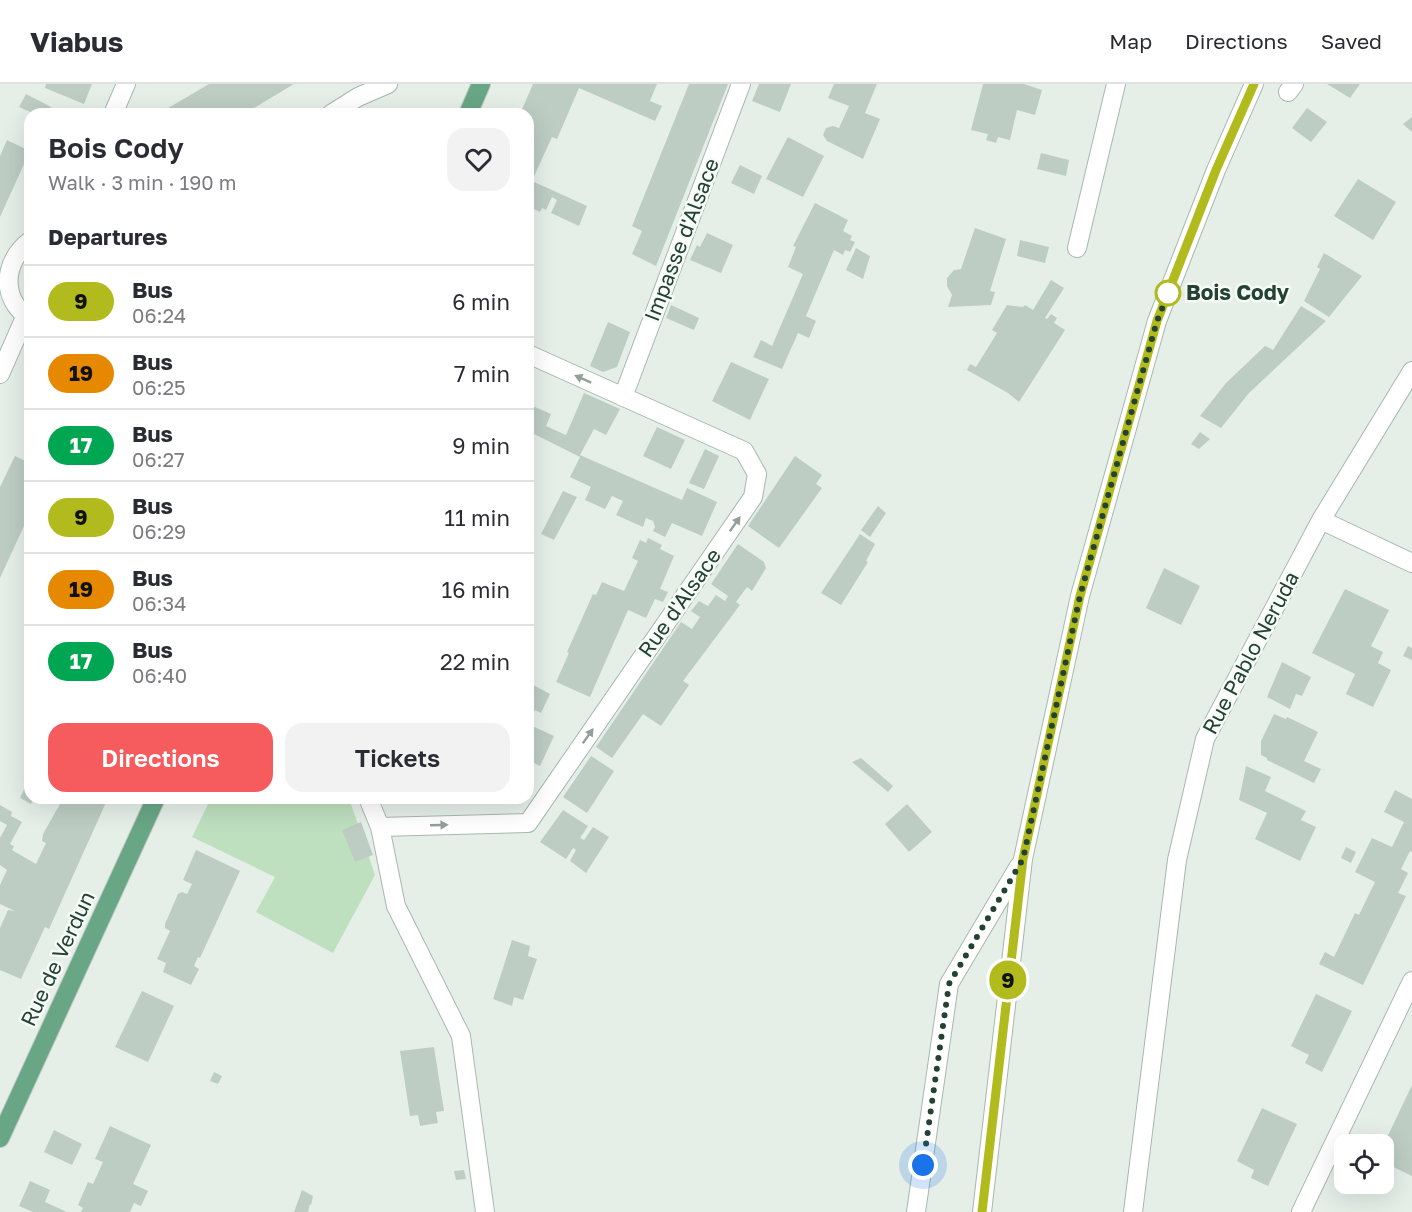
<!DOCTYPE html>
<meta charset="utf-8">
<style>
body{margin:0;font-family:"Golos Text",sans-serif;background:#f2f2f3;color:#2b2b33;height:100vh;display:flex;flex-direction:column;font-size:22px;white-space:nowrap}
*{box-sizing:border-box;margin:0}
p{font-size:20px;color:#7c7c81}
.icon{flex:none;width:33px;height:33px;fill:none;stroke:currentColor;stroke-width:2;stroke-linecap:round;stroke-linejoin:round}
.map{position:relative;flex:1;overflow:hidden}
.side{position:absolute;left:24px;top:24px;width:510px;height:696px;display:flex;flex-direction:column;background:#fff;border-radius:18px;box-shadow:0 6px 24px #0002}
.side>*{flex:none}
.badge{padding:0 12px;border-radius:20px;font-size:21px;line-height:39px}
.controls{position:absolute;left:1334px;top:1050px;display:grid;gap:12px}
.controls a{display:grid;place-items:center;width:60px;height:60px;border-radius:12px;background:#fff;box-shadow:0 6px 24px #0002;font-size:30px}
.you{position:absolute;width:30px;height:30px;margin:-15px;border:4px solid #fff;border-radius:50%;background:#1a73e8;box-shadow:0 0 0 9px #1a73e833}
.map>.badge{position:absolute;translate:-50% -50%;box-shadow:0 0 0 3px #fff}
h2{padding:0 24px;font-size:22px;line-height:54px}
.round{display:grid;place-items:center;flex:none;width:63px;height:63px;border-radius:18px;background:#f2f2f3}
.head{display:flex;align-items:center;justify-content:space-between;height:102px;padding:0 24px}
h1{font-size:28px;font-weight:600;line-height:45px}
.button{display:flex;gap:12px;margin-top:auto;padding:12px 24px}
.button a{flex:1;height:69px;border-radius:18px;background:#f65c5e;color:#fff;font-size:24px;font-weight:600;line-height:69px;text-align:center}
.button a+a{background:#f2f2f3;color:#2b2b33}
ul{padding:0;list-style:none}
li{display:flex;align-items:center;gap:18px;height:72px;padding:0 24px;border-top:2px solid #e1e1e2}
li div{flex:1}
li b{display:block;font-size:22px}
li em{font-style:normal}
li .badge{min-width:66px;font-weight:700;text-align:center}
header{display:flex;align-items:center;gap:36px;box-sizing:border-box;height:84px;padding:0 30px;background:#fff;border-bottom:2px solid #e1e1e2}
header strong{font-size:28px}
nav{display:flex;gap:33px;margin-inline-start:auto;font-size:21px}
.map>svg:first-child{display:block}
.green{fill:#bee0bf}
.building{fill:#bdcdc3}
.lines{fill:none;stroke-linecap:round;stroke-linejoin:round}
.minor-casing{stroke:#a7b8ae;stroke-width:20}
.major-casing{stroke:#c1cac6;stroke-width:20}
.minor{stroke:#fff;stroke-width:18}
.major{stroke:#69a686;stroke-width:18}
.oneway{fill:#91a098}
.line-casing{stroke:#fff;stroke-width:14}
.line{stroke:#b2bb1e;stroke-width:9}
.walk{stroke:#234232;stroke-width:6;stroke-dasharray:0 10.8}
.stop-dot{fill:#fff;stroke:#b2bb1e;stroke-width:3}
.labels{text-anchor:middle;stroke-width:5;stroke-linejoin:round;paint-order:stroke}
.street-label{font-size:21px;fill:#234232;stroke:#f6fbf8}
.stop-label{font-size:21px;font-weight:bold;fill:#234232;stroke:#f6fbf8;text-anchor:start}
</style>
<header>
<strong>Viabus</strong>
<nav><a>Map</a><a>Directions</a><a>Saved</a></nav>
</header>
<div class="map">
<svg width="1412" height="1128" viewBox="0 0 1412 1128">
<rect width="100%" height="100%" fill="#e5efe8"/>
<!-- green -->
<path class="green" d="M211,714H349L375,791L333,869L256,828L275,793L192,753Z"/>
<!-- building -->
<path class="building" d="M46,0H92L84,20L45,4Z
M209,0H294L244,30H158Z
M533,0H657L650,17L662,22L655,37L579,4L557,55L552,53L532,97L587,122L579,142L551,129L557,116L552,113L546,126L542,124L540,128L528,122V30H520Z
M689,0H728L656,182L632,170L642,147L632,142Z
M759,0H791L780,28L752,17Z
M834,0H877L865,29L880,35L863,75L827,57L823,51L826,44L833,42L839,44L849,22L828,14Z
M983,0H1024L1042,6L1035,31L1017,26L1010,56L998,53L996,59L986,56L988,50L971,46Z
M1327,0H1360L1350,14Z
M26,10L51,23L48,30H35L19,23Z
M1307,24L1327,38L1311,58L1292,44Z
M1412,33V48L1403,40Z
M788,53L824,72L803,113L766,95Z
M7,56L30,67L0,133V72Z
M1041,69L1069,76L1066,92L1037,85Z
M740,81L762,92L754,110L731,99Z
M1358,95L1396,118L1373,156L1334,132Z
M815,119L848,136L843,147L852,152L850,156L855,158L850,168L845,166L843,171L834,166L806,232L816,237L809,254L798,249L782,285L753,273L761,256L772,262L803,190L788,183L796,163L793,162Z
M975,144L1006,155L990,207L995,208L991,221L948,223L952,211L947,202V194L954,186L961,185Z
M707,149L733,161L721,189L690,176L697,161L700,163Z
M1020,156L1049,163L1045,179L1017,172Z
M856,164L870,172L863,195L846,186Z
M1324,169L1362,192L1329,233L1304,217L1320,185L1317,183Z
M1051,196L1064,204L1045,234L1047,235L1051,230L1057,234L1054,239L1065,246L1019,318L1008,309L967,286L970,280L976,283L997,249L992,246L1007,221L1023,223L1025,221L1033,226Z
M671,221L699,234L694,246L666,234Z
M1301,222L1326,237L1249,309L1221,344L1200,332L1226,299L1265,262L1273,266Z
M608,238L630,248L617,283L603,288L590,282Z
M731,278L769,295L750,336L712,317Z
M584,309L620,325L606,351L594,345L580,371L682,416L687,404L717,418L702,452L672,439L665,453L653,447L655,443L653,437L646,434L643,443L616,431L623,417L612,412L605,425L585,416L591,403L570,393L580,373L528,347V320L551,330L546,342L566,351Z
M657,343L685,356L671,385L643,372Z
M1200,348L1210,355L1199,365L1191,360Z
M705,365L719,372L704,405L689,399Z
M15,372L30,379V429L0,494V403Z
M795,372L822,391L816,400L822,404L779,464L748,442Z
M563,407L577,413L554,456L541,450Z
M878,422L886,429L870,453L861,446Z
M860,450L875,460L866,477L868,478L841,521L821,509Z
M648,454L662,461L660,465L674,472L660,505L668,508L663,518L655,515L646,534L628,526L590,613L556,598L569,569L567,568L593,510L596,511L602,498L624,507L638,477L632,474L640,456L646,459Z
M738,460L764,478L766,484L752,507L747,503L736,518L740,521L683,597L689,601L661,642L643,630L612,674L596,663L681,538L692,545L700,533L691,527L699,517L708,522L716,511L725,517L728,512L711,500Z
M1164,484L1200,502L1181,541L1146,524Z
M1345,505L1389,526L1371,562L1383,568L1378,579L1391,586L1373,623L1346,610L1355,590L1312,569Z
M1408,562L1412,564V576L1403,572Z
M1282,578L1311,593L1302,612L1296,610L1290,625L1267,613Z
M528,598L550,610L541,629L535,626L528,640L554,652L540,682L528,676Z
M1274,630L1286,635L1287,633L1318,648L1304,677L1321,685L1314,699L1267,676V674L1261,671V657Z
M591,672L614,687L587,729L563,713Z
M861,674L893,702L888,708L852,678Z
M1246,682L1271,693L1265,707L1306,727L1301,736L1316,743L1300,777L1255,755L1267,729L1239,716Z
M26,701L30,703V714H34L31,720L20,714Z
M1395,706L1412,715V768L1410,767L1401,785L1408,789L1398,809L1406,812L1363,901L1319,880L1325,868L1334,873L1355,829L1359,831L1375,798L1355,788L1372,754L1392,763L1404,738L1384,728Z
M50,714H108L49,845L45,843L21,895L0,886V844L8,826L15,827L0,820V801L7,786L0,781V754L7,741L0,737V721L12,728L11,732L22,738L10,760L14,762L12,766L36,780L46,759L42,757L43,750L60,720Z
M907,720L932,748L909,768L885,740Z
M563,726L588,742L580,754L584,756L593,743L609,753L586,789L570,777L576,766L573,764L566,775L540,758Z
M361,738L373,771L355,778L342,746Z
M1346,763L1356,768L1351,779L1341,774Z
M196,766L240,787L200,874L198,873L194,882L199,885L191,901L163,888L166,879L157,875L170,847L165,844V840L178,810L182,808L187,810L192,800L183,796Z
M512,856L530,862L528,872L537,875L523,916L514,913L512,922L493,915Z
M142,907L174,922L148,978L115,963Z
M1316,910L1352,927L1322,988L1305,979L1309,971L1291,962Z
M434,963L444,1027L436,1028L438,1039L420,1042L418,1031L410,1032L400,967Z
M214,988L222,992L218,1000L210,997Z
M1412,1001V1092L1383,1078V1062Z
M1262,1024L1297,1040L1268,1102L1251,1094L1254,1086L1237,1077Z
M110,1042L151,1061L133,1100L148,1107L141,1122L134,1119L130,1128H81L83,1124L78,1121L88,1098L93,1100L103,1078L95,1075Z
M54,1046L82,1060L72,1081L44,1068Z
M464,1086L466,1095L456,1096L454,1087Z
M30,1097L50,1106L45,1118L67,1128H33L19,1122Z
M302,1106L313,1112L311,1121L310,1120L308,1128H294Z"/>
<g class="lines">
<defs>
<path id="minor" d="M1288,8L1294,0
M113,30L126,0
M331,30L358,13L388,0
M30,157C3,177 0,216 30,234
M1077,164L1116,0
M0,290L26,231
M623,313L741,0
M1321,436L1412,479
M368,714L380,743L396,822L461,952L485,1128
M380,743L528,739L753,413L757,390L744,367L528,270
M916,1128L949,900L1019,782
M982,1128L1023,775L1080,512L1157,237L1216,86L1254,0
M1133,1128L1177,776L1205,655L1321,436L1412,287
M1301,1128L1412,897"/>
<path id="major" d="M468,30L481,0
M0,1054L156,714"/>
</defs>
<!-- minor casing -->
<use href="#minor" class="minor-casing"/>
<!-- major casing -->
<use href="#major" class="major-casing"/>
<!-- minor -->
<use href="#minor" class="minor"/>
<!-- major -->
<use href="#major" class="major"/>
</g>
<!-- one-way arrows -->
<defs><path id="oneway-solid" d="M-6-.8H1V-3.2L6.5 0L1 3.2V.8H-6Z" transform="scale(1.5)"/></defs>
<g class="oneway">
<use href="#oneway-solid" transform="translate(583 295) rotate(-156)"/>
<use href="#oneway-solid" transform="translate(735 440) rotate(-55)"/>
<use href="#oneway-solid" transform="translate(588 652) rotate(-55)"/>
<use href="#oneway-solid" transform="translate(439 741) rotate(-2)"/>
</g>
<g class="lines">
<defs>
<path id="line" d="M982,1128L1023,775L1080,512L1157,237L1216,86L1254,0"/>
</defs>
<!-- line casing -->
<use href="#line" class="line-casing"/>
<!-- line -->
<use href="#line" class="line"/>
<!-- walk -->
<path class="walk" d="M923,1081L949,900L1023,775L1080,512L1157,237L1170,205L1168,209"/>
</g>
<!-- markers -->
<circle class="stop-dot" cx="1168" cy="209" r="12"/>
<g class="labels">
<!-- street labels -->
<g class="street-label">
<text transform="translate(682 156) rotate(-69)" y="7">Impasse d'Alsace</text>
<text transform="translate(680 519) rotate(-55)" y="7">Rue d'Alsace</text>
<text transform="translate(1251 569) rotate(-62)" y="7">Rue Pablo Neruda</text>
<text transform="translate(58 875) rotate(-65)" y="7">Rue de Verdun</text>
</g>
<!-- stop labels -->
<g class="stop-label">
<text x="1186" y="216">Bois Cody</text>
</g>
</g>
</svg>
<div class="controls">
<a><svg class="icon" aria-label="locate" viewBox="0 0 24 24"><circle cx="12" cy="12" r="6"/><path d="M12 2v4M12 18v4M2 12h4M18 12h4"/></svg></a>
</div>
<div class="you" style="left:923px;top:1081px"></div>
<b class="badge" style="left:1008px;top:896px;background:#b2bb1e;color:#111">9</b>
<section class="side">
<div class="head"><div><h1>Bois Cody</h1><p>Walk · 3 min · 190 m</p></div><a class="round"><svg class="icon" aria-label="heart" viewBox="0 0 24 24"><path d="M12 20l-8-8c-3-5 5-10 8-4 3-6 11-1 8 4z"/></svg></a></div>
<h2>Departures</h2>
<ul>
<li><span class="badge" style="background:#b2bb1e;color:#111">9</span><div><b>Bus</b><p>06:24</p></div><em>6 min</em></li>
<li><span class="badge" style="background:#e68800;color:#111">19</span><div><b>Bus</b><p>06:25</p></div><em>7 min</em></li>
<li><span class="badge" style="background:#00a651;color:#fff">17</span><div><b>Bus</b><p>06:27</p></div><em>9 min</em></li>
<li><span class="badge" style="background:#b2bb1e;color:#111">9</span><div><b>Bus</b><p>06:29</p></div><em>11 min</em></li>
<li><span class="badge" style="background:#e68800;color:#111">19</span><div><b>Bus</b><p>06:34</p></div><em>16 min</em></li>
<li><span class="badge" style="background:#00a651;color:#fff">17</span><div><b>Bus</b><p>06:40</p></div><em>22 min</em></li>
</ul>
<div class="button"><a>Directions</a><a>Tickets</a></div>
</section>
</div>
